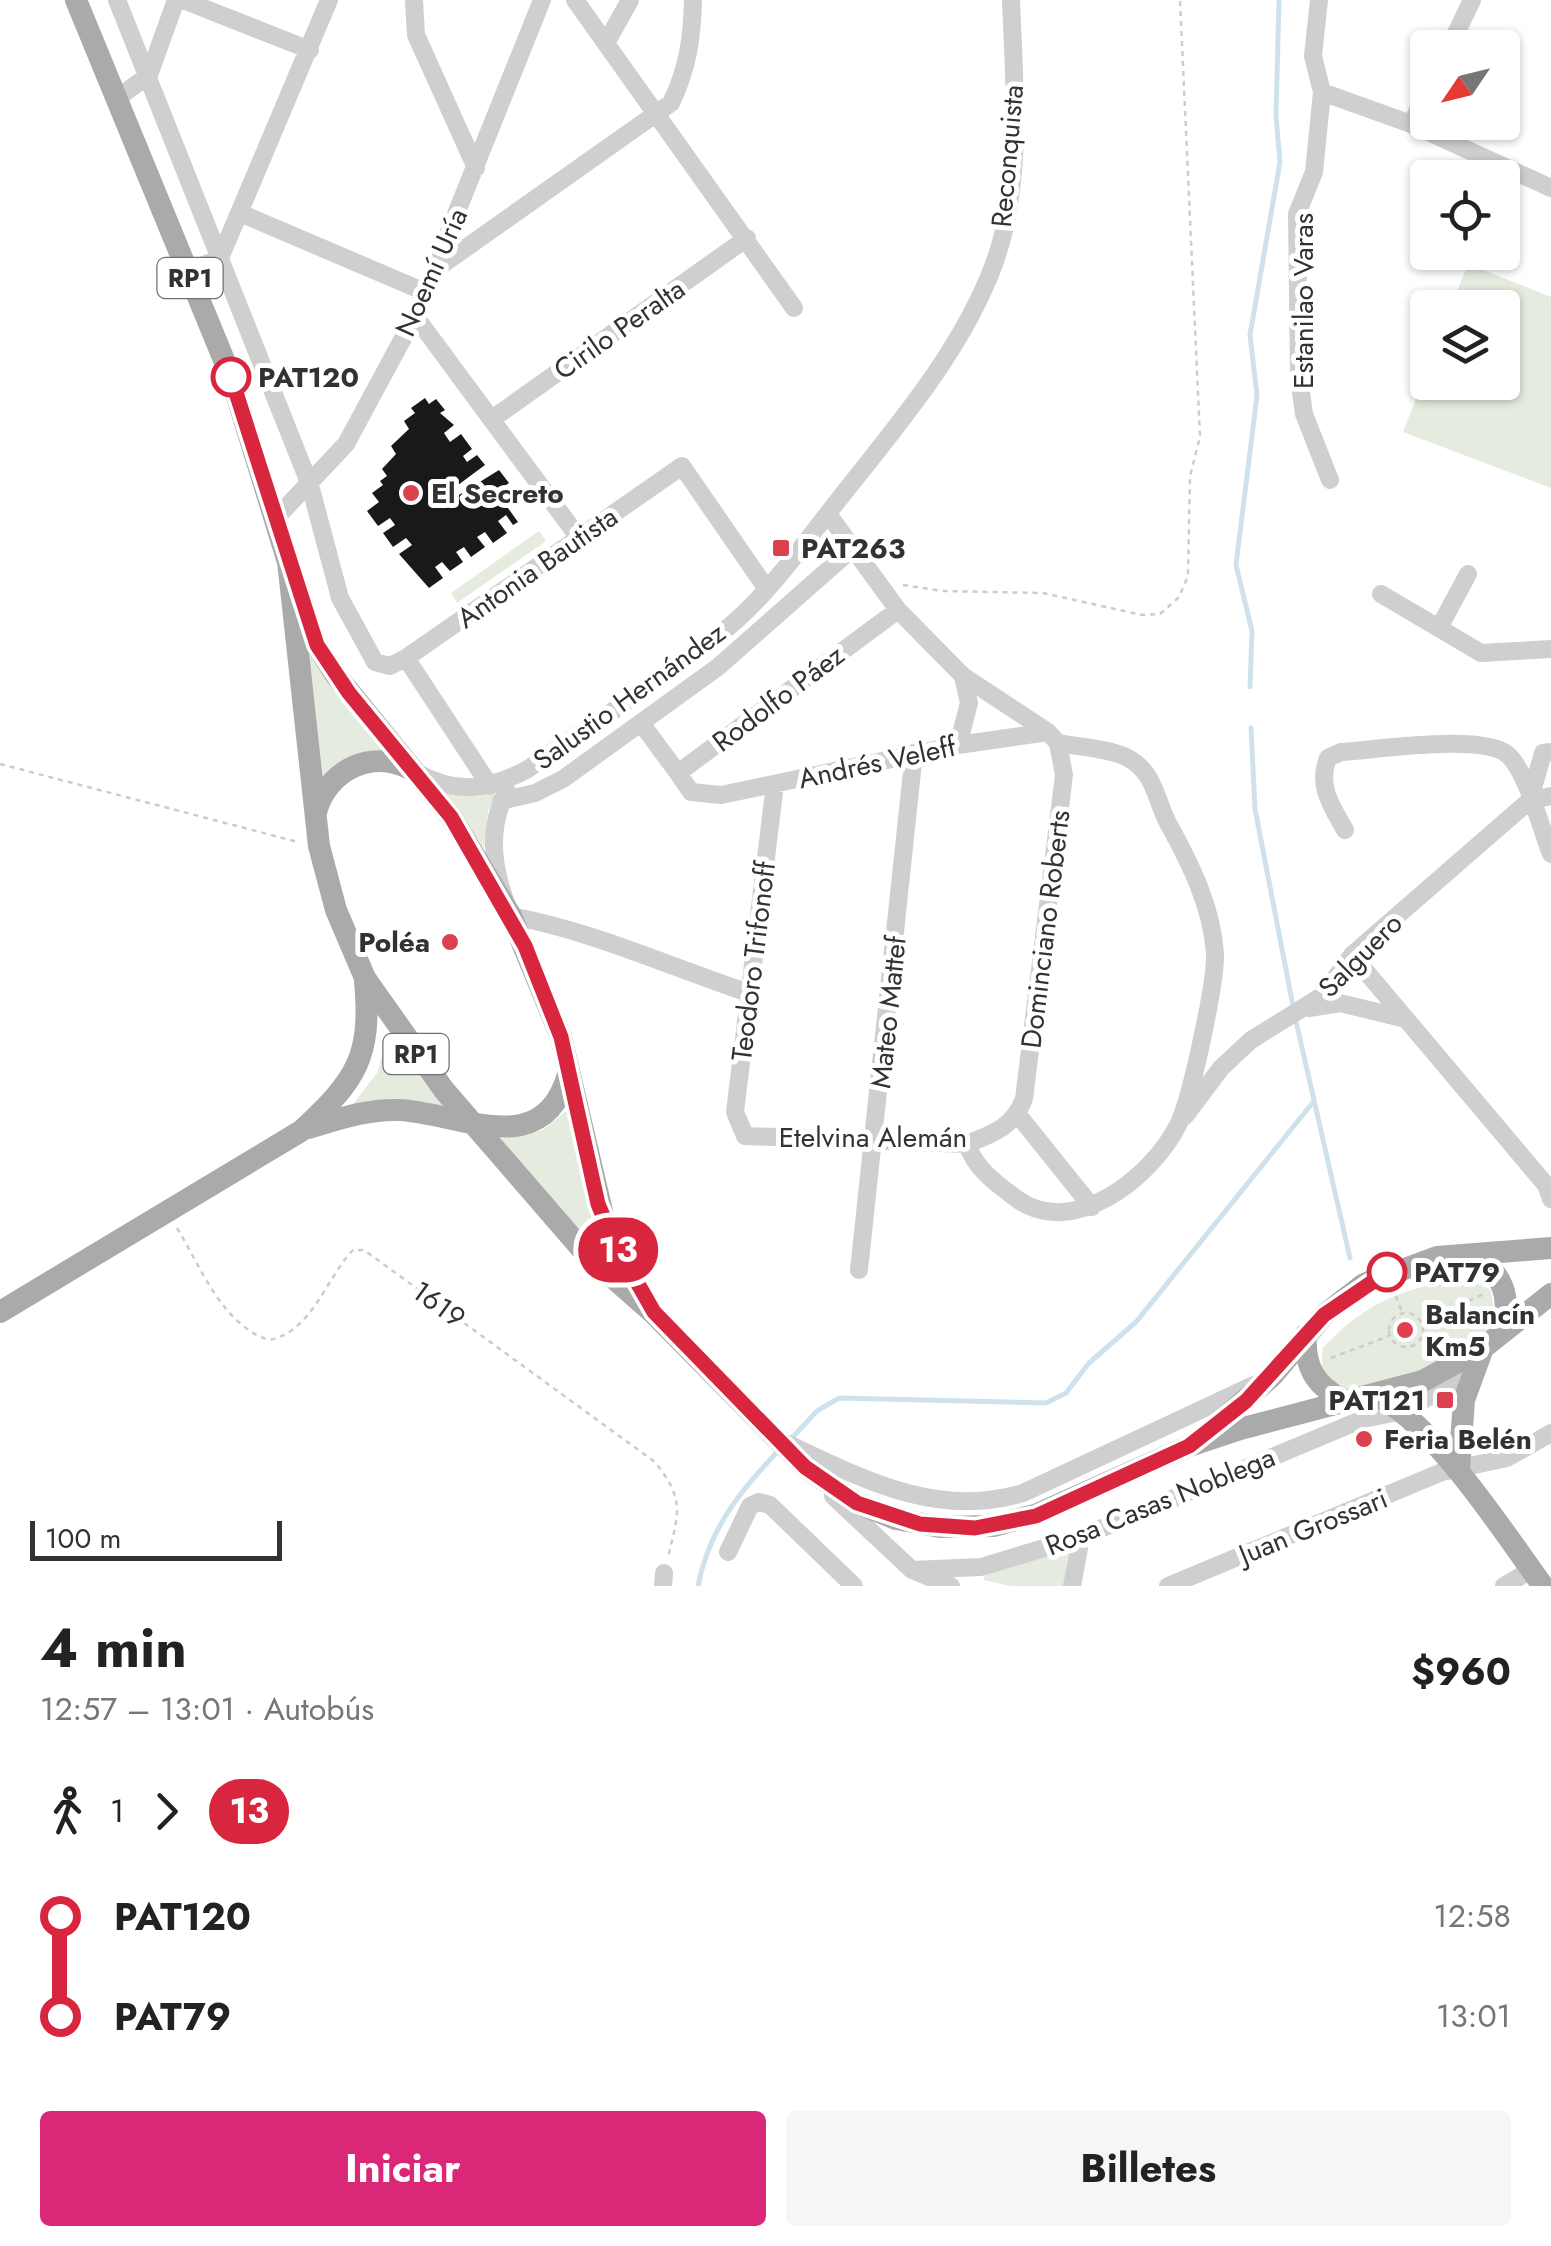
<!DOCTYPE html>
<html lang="es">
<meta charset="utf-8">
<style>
body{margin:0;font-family:Jost,sans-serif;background:#f6f6f6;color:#222;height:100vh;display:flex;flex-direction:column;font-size:38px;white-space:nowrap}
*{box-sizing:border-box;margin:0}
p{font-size:32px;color:#767676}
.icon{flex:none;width:55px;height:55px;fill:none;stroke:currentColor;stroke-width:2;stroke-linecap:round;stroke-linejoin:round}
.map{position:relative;height:1586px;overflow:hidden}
.sheet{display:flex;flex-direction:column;background:#fff;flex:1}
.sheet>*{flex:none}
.badge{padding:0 20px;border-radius:32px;font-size:35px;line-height:65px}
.needle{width:65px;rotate:235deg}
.tools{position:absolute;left:1410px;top:30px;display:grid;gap:20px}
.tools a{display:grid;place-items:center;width:110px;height:110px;border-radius:10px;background:#fff;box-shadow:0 2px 8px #0004;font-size:50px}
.scale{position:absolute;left:30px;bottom:25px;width:252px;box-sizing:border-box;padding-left:10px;border:5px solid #323232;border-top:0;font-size:28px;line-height:35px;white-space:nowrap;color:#323232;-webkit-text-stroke:8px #fff;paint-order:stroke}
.map>.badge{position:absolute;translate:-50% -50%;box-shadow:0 0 0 5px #fff}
.legs{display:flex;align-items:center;gap:15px;height:110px;padding:0 40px;font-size:32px}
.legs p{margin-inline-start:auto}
.overview{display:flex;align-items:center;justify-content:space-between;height:170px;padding:0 40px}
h1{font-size:55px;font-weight:700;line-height:75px}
.action{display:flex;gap:20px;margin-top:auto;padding:20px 40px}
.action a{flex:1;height:115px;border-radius:10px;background:#db2777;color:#fff;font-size:40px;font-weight:700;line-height:115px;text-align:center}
.action a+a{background:#f6f6f6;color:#222}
ul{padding:0 40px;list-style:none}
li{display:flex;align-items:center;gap:35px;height:100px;font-size:38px}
li i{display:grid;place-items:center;width:15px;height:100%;margin:0 12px;background:currentColor}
li i::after{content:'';width:25px;height:25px;margin:-12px;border:8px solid;border-radius:50%;background:#fff}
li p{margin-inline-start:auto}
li:first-child i{background:linear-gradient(#0000 50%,currentColor 0)}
li:last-child i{background:linear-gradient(currentColor 50%,#0000 0)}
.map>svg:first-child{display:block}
.green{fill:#e5ebde}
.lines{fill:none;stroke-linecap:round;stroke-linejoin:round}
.stream{stroke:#cfe1ec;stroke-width:5}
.building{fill:#191919}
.path{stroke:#ccc;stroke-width:2.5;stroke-dasharray:5 5;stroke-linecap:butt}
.minor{stroke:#cfcfcf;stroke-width:18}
.major{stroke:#aaa;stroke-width:22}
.line-1-casing{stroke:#fff;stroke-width:22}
.line-1{stroke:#d7263d;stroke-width:15}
.stop-1-dot{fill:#fff;stroke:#d7263d;stroke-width:5}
.poi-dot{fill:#dc4150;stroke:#fff;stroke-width:4}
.labels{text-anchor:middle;stroke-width:10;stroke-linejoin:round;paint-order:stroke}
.shield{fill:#fff;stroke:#707070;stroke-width:2.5}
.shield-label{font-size:25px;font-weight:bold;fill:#323232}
.street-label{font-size:28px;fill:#323232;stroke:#fff}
.stop-label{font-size:28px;font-weight:bold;fill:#323232;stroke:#fff;text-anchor:start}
.poi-label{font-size:28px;font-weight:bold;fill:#323232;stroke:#fff;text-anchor:start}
</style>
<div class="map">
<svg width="1551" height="1586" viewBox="0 0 1551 1586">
<rect width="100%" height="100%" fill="#fff"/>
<!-- green -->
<path class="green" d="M1468,264L1551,297V488L1403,432L1427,370L1428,382H1502V308L1451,307Z
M539,531L546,541L457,603L451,593Z
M310,648L388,750L321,791L307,664Z
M443,789L469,796L496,794L488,811L484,849Z
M388,1036L453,1114L351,1107L377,1073Z
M571,1107L637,1298L500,1139L543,1130Z
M1464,1277L1491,1290L1496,1325L1481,1342L1389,1386L1336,1390L1322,1373V1349C1368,1300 1400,1291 1464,1277Z
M1069,1550L1063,1586H1010L984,1580L985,1574Z"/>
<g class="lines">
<!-- stream -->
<path class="stream" d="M1250,687L1252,631L1236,565L1257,395L1250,335L1280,162L1276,116L1279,0
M1251,728L1255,809L1293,1006
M1295,1017L1350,1258
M791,1439L817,1411L839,1398L1046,1403L1066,1393L1089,1363L1136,1322L1314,1101
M698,1586C709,1529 740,1491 779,1450"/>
</g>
<!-- building -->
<path class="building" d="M425,398L429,404L436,399L445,410L440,413L454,425L444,433L450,442L461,434L472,449L463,456L467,462L477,455L485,465L454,488L451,483L446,487L454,498L499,470L509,483L500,489L504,493L500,497L518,522L513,525L506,515L498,521L507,533L493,543L485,532L477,537L485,547L471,557L464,547L456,552L463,562L450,571L442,562L435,567L443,578L429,588L399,554L412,545L406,538L393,547L383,533L395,525L390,518L378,526L367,511L379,502L372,493L383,485L380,481L387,476L382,469L396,454L391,446L409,429L404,421L415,413L411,408Z"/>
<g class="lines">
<!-- path -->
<path class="path" d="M903,585L942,591L1043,593L1142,615L1160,614L1179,597L1188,576L1190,476L1200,437L1180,0
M0,764L298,842
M177,1228C201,1267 222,1325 269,1340C312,1332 326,1278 353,1250H364L655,1462C685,1500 679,1512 668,1557
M1396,1296L1402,1312
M1389 1330a17 17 0 1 1 34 0a17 17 0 1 1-34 0Z
M1423,1322L1484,1294
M1331,1358L1389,1336"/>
<!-- minor -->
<path class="minor" d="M117,0L310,485L340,598L375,662L390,666L406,658L682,466L766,588
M183,0L310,50
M414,0L416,35L476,168
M575,0L794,308
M1319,0L1313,56L1322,92L1314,172L1297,214L1299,378L1304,414L1330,480
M606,43L630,0
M1449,48L1472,0
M1322,92L1411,124L1551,188
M116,99L149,75L176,0
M1411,124L1428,91
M240,213L425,292
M436,269L671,103C688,68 692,38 693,0
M188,272L220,258L329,0
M415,316L579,538
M492,419L747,238
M828,514L898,610L963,676L969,703L958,745
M276,518L346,444L415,316L542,0
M1381,594L1481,653L1551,649
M898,610L678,773L691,792L721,795L958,745L1048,732L1058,743
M1439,628L1468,574
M406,658L490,786
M963,676L1048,732
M641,723L678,773
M416,772C456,795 489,790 528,769C592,724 659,682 720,634C765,599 801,548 836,503C894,429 961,353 994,264C1024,182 1014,85 1011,0
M775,784L735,1112L745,1136L967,1144C993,1134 1013,1127 1024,1099L1064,775L1058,743
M507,791C485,832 494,875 511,916C593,931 670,967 749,993
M1531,795L1543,753L1551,752
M501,801L535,793L563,779L718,667L853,548
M1345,830C1331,805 1317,786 1328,758L1341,752C1376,750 1484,733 1508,755C1527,772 1541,829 1551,854
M1352,955L1546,1185L1551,1199
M1309,1008L1340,1003L1406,1019
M1018,1115L1092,1207
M1185,1116L1221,1068L1251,1040L1322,996L1352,955L1529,801L1551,796
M967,1144C975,1169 997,1184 1017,1199C1073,1240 1152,1177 1178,1125C1191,1100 1216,981 1215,954C1212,907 1191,865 1169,825C1155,800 1156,772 1126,757C1107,748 1079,747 1058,743
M859,1270L914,753
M786,1443C863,1479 937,1519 1023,1493L1254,1385
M833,1496L912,1570L951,1586
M728,1552L750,1506L759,1502L770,1505L854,1586
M912,1570L981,1567L1081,1537L1363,1419L1403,1411L1472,1373
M663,1586L664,1573
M1072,1586L1081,1537
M1168,1586L1442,1472L1507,1458L1551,1433
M1504,1586L1531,1570"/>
<!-- major -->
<path class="major" d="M76,0L231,377L291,572
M288,561L319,846L336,910L365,978L444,1090L586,1254L653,1313L805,1467L857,1503L896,1519L940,1527L993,1526L1035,1515L1189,1446L1240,1429L1423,1381L1483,1348L1551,1294
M300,602L317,645L335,674L451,817L511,916L561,1037L605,1224L645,1298
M316,812C328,769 373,748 412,770
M309,1128C339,1119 367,1109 399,1110C462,1113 544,1164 569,1071
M1466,1255C1504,1267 1514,1301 1499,1335
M0,1312L301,1131C356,1080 372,1058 365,981
M1306,1334C1304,1365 1314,1385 1342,1399
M1373,1395C1429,1416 1505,1534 1543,1586
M1206,1434L1272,1376L1324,1315L1364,1284L1437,1257L1551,1248
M1459,1470L1464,1400L1483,1348"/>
</g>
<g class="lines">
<defs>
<path id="line-1" d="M231,377L317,645L349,693L451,817L525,946L561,1037L598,1204L614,1242L654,1312L805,1467L857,1503L920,1524L975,1528L1036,1516L1189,1446L1246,1401L1324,1315L1387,1272"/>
</defs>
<!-- line-1 casing -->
<use href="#line-1" class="line-1-casing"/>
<!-- line-1 -->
<use href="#line-1" class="line-1"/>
</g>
<!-- markers -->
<g class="stop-1-dot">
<circle cx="231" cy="377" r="18"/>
<circle cx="1387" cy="1272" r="18"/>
</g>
<g class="poi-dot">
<circle cx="411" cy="493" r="10"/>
<rect x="771" y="538" width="20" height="20" rx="5"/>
<circle cx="450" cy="942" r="10"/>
<circle cx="1405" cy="1330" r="10"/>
<rect x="1435" y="1390" width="20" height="20" rx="5"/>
<circle cx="1364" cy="1439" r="10"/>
</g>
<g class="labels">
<!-- shield labels -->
<g class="shield">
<rect x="157.5" y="258" width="65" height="40" rx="8"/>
<rect x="383.5" y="1034" width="65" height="40" rx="8"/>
</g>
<g class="shield-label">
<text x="190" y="287">RP1</text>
<text x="416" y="1063">RP1</text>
</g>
<!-- street labels -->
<g class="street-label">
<text transform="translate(1007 156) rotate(-85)" y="10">Reconquista</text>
<text transform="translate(431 272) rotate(-66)" y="10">Noemí Uría</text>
<text transform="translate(1303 301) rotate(-90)" y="10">Estanilao Varas</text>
<text transform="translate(619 329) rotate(-35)" y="10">Cirilo Peralta</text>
<text transform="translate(537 567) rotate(-35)" y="10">Antonia Bautista</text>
<text transform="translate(629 696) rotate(-36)" y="10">Salustio Hernández</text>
<text transform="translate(778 698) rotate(-37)" y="10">Rodolfo Páez</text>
<text transform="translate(877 762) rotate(-12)" y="10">Andrés Veleff</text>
<text transform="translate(1045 929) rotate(-83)" y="10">Dominciano Roberts</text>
<text transform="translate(1360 955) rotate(-45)" y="10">Salguero</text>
<text transform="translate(753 961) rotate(-83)" y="10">Teodoro Trifonoff</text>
<text transform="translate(888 1012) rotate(-84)" y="10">Mateo Mattef</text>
<text x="873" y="1147">Etelvina Alemán</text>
<text transform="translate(439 1304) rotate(36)" y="10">1619</text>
<text transform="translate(1160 1501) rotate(-22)" y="10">Rosa Casas Noblega</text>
<text transform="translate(1313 1526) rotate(-22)" y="10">Juan Grossari</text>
</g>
<!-- stop labels -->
<g class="stop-label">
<text x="258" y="387">PAT120</text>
<text x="1414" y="1282">PAT79</text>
</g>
<!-- poi labels -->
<g class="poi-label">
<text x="431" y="503">El Secreto</text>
<text x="801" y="558">PAT263</text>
<text x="430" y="952" text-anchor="end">Poléa</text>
<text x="1425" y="1324">Balancín<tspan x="1425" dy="32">Km5</tspan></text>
<text x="1425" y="1410" text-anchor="end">PAT121</text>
<text x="1384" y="1449">Feria Belén</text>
</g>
</g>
</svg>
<div class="tools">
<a><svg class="needle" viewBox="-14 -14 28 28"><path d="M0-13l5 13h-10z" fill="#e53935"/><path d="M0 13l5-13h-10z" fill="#767676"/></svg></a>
<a><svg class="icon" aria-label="locate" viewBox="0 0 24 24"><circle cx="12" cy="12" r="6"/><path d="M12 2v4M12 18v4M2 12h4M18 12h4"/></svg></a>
<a><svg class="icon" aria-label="layers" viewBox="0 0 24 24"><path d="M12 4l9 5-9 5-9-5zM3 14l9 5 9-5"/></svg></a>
</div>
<div class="scale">100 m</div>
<b class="badge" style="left:618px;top:1250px;background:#d7263d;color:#fff">13</b>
</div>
<section class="sheet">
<div class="overview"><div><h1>4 min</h1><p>12:57 – 13:01 · Autobús</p></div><b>$960</b></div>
<div class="legs"><svg class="icon" aria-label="walk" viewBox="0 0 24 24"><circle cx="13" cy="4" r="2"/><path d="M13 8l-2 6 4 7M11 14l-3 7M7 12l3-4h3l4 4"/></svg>1<svg class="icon" aria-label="forward" viewBox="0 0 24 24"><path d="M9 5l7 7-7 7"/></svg><b class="badge" style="background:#d7263d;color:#fff">13</b></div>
<ul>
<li><i style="color:#d7263d"></i><b>PAT120</b><p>12:58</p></li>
<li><i style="color:#d7263d"></i><b>PAT79</b><p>13:01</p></li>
</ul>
<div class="action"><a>Iniciar</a><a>Billetes</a></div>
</section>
